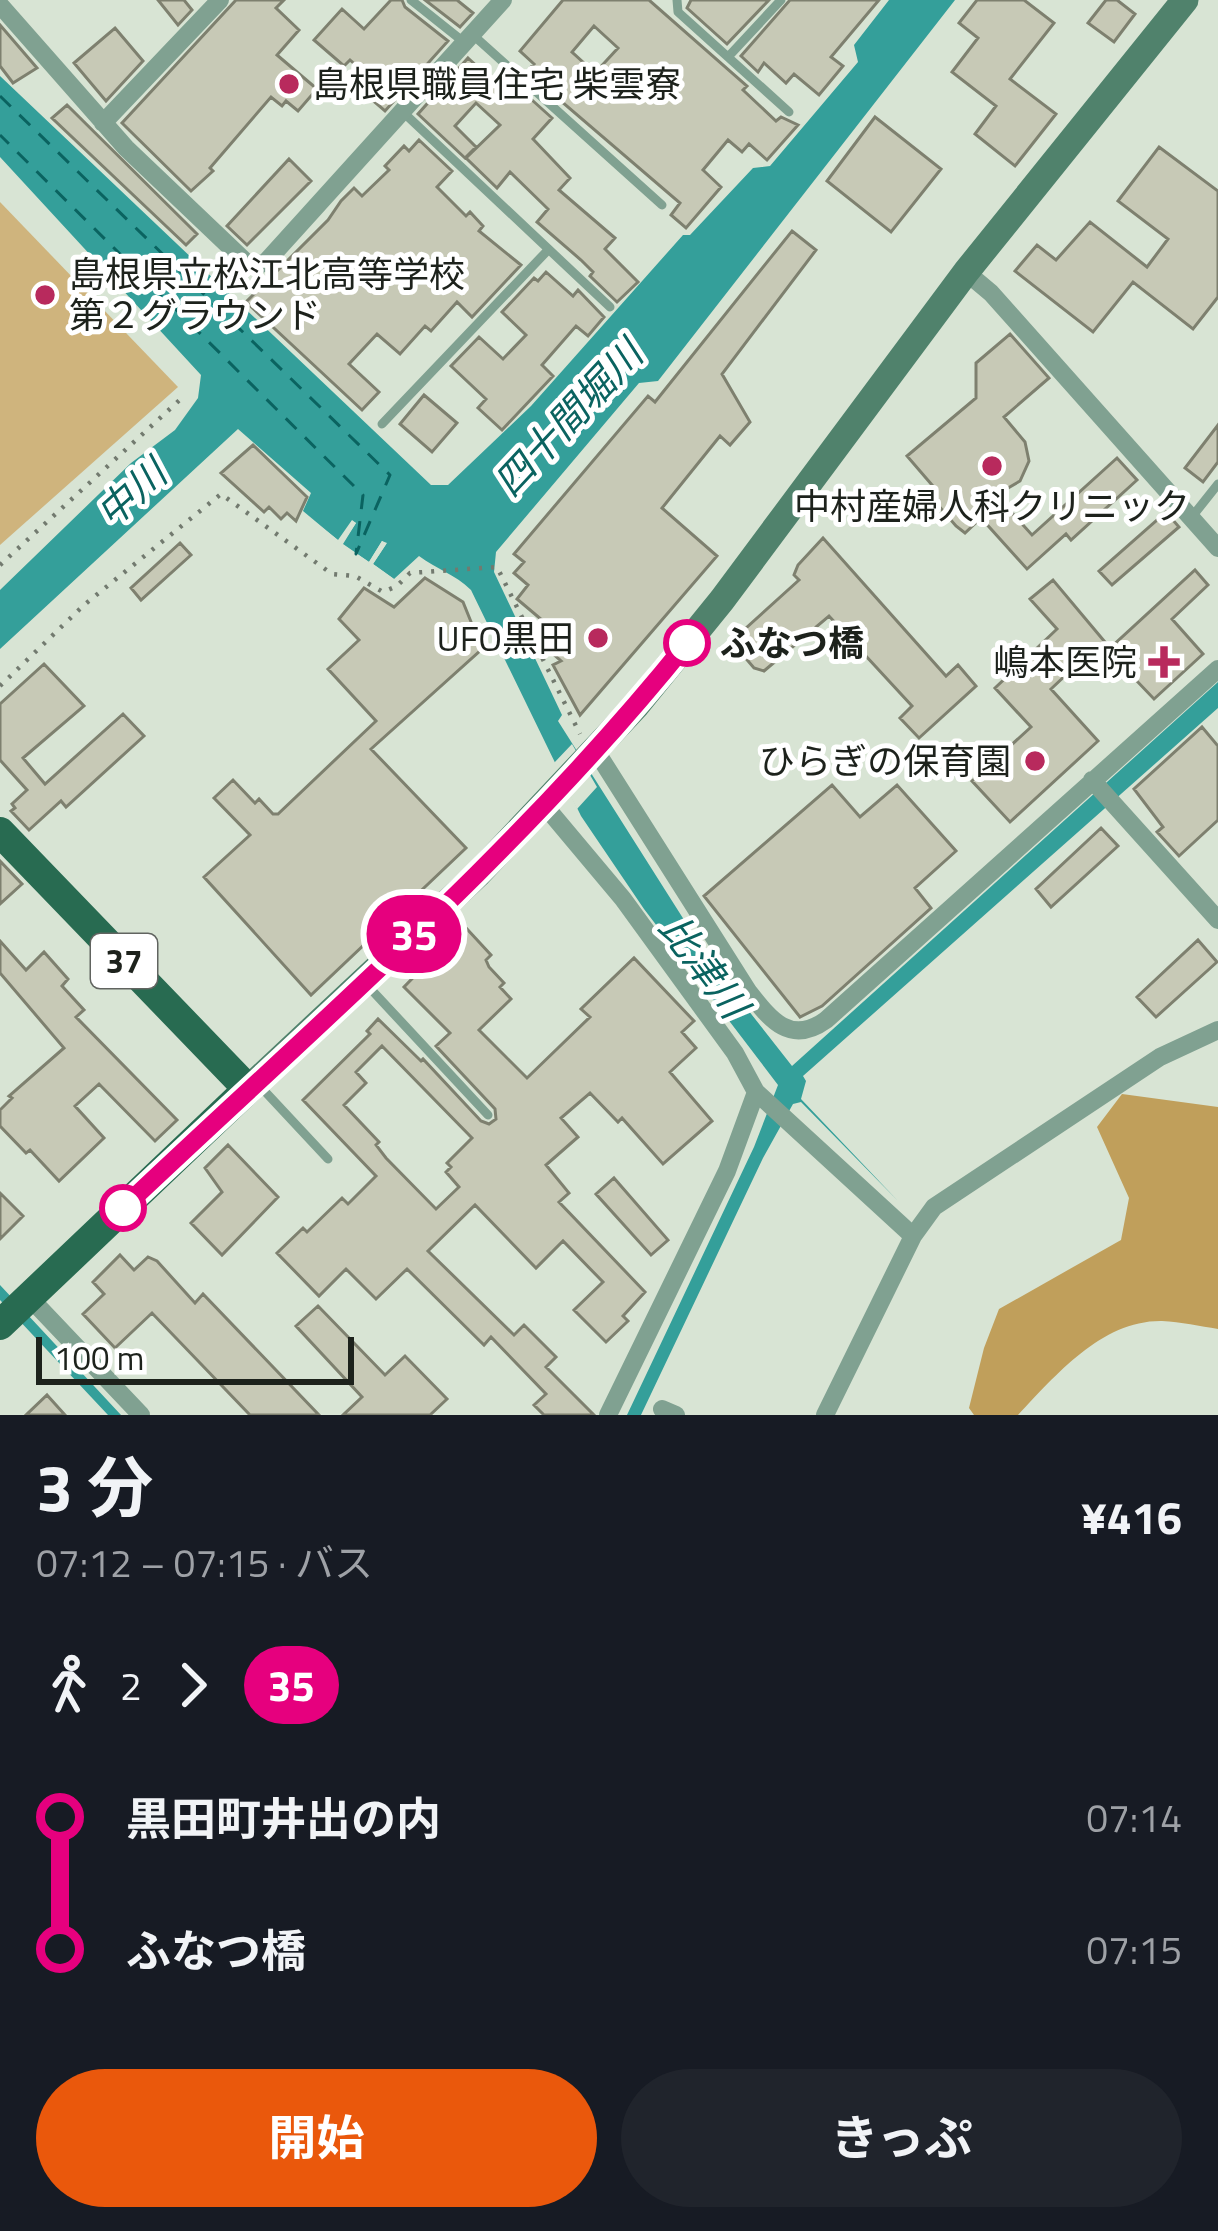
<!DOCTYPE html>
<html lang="ja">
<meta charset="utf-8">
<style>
body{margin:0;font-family:"Titillium Web","Noto Sans JP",sans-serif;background:#20242c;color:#f1f3f6;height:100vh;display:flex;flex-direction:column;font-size:45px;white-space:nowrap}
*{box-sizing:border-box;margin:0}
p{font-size:39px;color:#9ea1a6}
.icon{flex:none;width:66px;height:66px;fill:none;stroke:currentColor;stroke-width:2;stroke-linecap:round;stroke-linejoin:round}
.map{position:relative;height:1415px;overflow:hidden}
.drawer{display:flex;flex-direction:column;background:#171b24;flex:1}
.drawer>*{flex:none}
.badge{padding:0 24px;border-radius:39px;font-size:42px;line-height:78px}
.scale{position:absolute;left:36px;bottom:30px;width:318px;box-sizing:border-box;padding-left:12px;border:6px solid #1d221c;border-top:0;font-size:33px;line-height:42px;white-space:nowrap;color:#1d221c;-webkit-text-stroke:9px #fff;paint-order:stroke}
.map>.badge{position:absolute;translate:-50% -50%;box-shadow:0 0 0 6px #fff}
.legs{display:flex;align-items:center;gap:18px;height:132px;padding:0 36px;font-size:39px}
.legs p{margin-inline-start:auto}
.headline{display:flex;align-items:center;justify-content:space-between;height:204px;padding:0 36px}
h1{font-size:66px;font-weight:700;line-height:90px}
.action{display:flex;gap:24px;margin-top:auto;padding:24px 36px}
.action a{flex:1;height:138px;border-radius:72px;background:#ea580c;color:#fff;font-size:48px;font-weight:700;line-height:138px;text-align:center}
.action a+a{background:#20242c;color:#f1f3f6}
ul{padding:0 36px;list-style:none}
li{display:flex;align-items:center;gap:42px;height:132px;font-size:45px}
li i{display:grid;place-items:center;width:18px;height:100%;margin:0 15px;background:currentColor}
li i::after{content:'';width:30px;height:30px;margin:-15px;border:9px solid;border-radius:50%;background:#171b24}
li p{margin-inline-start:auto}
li:first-child i{background:linear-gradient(#0000 50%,currentColor 0)}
li:last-child i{background:linear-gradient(currentColor 50%,#0000 0)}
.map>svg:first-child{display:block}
.green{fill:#cfb47d}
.forest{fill:#c09f5b}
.water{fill:#349f9a}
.pier{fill:#d8e4d4}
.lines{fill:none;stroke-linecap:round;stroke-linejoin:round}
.ferry{stroke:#0a6360;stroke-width:3;stroke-dasharray:15 12;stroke-linecap:butt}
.building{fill:#c7c9b6;stroke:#7e806f;stroke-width:3;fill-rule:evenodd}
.path{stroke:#727a6f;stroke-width:4.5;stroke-dasharray:3 9;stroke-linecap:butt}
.lane{stroke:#80a191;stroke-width:9}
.street{stroke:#80a191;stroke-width:18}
.secondary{stroke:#50826c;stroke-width:27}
.primary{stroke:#286b51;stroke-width:30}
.line-1-casing{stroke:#fff;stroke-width:27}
.line-1{stroke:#e6007e;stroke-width:18}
.poi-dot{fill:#b82a5d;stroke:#fff;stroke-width:4.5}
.stop-1-dot{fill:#fff;stroke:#e6007e;stroke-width:6}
.labels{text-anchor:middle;stroke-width:10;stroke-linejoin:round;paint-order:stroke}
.shield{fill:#fff;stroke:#616460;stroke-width:3}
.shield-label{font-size:33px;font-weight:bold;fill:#1d221c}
.poi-label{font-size:36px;fill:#1d221c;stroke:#fff;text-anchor:end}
.stop-label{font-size:36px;font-weight:bold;fill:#1d221c;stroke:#fff;text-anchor:start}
.water-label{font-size:39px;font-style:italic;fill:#0a6360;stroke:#fff}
</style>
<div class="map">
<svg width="1218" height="1415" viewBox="0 0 1218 1415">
<rect width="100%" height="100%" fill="#d8e4d4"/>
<!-- green -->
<path class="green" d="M0,202L178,387L0,545Z"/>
<!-- forest -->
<path class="forest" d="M1122,1094L1218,1107V1329C1200,1326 1181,1322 1162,1321C1102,1320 1056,1375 1018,1415H974L969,1408L984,1348L999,1309L1121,1240L1129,1198L1097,1127Z"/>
<!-- water -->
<path class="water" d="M889,0H955L658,381L639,383L496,552L494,572L562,715L558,721L712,964L792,1066L1218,682V708L803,1076L806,1081L801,1099L898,1201L801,1102L793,1104L763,1158L641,1415H627L754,1147L778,1085L644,909L581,816L471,590C455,574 436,569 419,556L394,579L373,564L386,544L382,541L369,562L342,544L356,523L352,521L339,541L303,511L311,493L238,429L0,649V590L131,463L175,430L198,398L201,375L0,157V76L431,485H448L531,406L683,235H690L753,168L770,166L858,62L854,45Z
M0,1285L121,1415H108L0,1300Z"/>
<!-- pier -->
<path class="pier" d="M311,519L338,540L352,520L356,523L343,544L369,562L382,541L387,543L373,564L394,579L390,584L318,534L307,523Z
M572,744L597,787L577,809L554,763Z"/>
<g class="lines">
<!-- ferry -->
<path class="ferry" d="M0,96L390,475L356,554L363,495L0,135"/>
</g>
<!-- building -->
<path class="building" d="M158,0H184L192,10L178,25Z
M236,0H284L276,8L299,30L277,55L317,89L298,111L286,101L282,106L271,97L210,168L213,171L191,191L122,123Z
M391,0H402L405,7L448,41L385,111L370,98L379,86L350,60L344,66L314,40L342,9L364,29Z
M425,0H457L473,13L460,27Z
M563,0H649L747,86L743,90L776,121L781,117L798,125L767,160L749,144L742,152L728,140L703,170L721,187L686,228L671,215L680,203L534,78L538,74L531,67L534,64L520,51ZM594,26L618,48L595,73L572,52Z
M691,0H769L727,44L687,8Z
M790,0H879L831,57L843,66L819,95L794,74L786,83L764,63L758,72L741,56Z
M977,0H1024L1054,23L1010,79L1056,114L1015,166L975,134L996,106L952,72L978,38L959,23Z
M1106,0H1117L1135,14L1114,42L1088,23Z
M0,25L37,68L13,83L0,66Z
M115,28L143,61L106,101L74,63Z
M468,58L514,100L522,91L552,118L533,139L570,178L559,190L615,238L605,249L638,282L617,302L590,276L593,272L581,260L537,222L548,209L510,172L497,188L466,158L500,125L476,103L455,126L476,147L465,158L418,114Z
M67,105L197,234L186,245L52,118Z
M875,117L941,169L891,232L827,181Z
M419,140L452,171L437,187L466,216L470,212L483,226L479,231L521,265L472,317L457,302L431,331L425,326L400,354L377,334L349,364L379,392L362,410L246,302L328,220L341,201L354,188L362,196L389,170L385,166L404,146L409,151Z
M1159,147L1218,191V297L1193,329L1133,282L1093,332L1015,271L1037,245L1056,260L1090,222L1147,267L1168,239L1118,201Z
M289,159L311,181L247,245L227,226Z
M792,231L816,250L722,374L750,422L730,445L720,436L662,508L717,556L580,715L553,665L561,661L543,645L555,631L517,599L528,585L514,573L524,562L514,554L648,396L655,402Z
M546,272L573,296L578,290L604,317L588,336L576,326L542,365L553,376L502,430L478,408L486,399L451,366L479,337L503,359L526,335L502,312L534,278L538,281Z
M1010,334L1049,378L1004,417L1025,442L1029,461L1020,481L996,495L1032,535L1117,458L1137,480L1071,540L1066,534L1027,569L981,518L965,533L956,526L926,491L932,485L907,456L976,398V363Z
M424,395L457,423L432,452L400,424Z
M1218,425V462L1203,482L1185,468Z
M253,445L307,497L296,521L287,513L281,519L269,507L264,512L221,473Z
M1166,512L1179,527L1112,585L1099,571Z
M823,538L946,676L958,665L976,686L919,738L900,718L912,706L829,616L764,671L754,668L737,648L735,638L799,580L794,575L798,565Z
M180,543L191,555L141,600L131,588Z
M1195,570L1208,585L1172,619L1203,654L1154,699L1115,658L1098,674L1084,658L1051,689L1098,741L1010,822L972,781L1031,727L995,688L1057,629L1030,599L1053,580L1110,648Z
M425,578L463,602L482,649L371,749L466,848L311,995L204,877L250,835L214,798L233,780L255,803L259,799L273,814H278L376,721L328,669L359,640L339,619L364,588L394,607Z
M44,664L84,706L23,758L45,784L123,714L144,736L66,807L61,801L29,830L11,811L15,808L12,804L27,790L0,760V704Z
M1202,727L1218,746V820L1179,856L1157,832L1163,827L1134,789Z
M832,785L860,817L897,785L956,851L915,888L931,908L822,1006L800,1017L704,896Z
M1101,828L1118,846L1051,907L1036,889Z
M0,861L22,884L0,904Z
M467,929L491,955L486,960L489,967L504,983L500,987L511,999L479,1030L527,1078L590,1017L581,1009L634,958L694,1021L682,1032L696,1048L670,1072L712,1121L663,1164L622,1118L618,1122L590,1093L561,1118L578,1137L546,1165L569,1193L559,1202L645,1292L623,1316L628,1321L606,1342L574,1310L603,1282L563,1241L536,1268L475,1205L428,1251L514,1335L524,1325L556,1357L546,1367L594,1415H544L534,1405L546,1394L491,1337L484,1345L407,1269L376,1299L346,1269L319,1296L277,1253L303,1228L307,1232L342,1198L348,1204L376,1176L303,1100L370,1034L367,1031L378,1019L421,1061L423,1059L481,1121L489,1124L496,1119L495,1109L436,1046L450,1033L404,987L447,943ZM382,1046L472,1138L447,1163L451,1167L446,1172L459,1187L436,1209L386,1158L376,1145L379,1142L344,1105L366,1083L356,1072Z
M1198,940L1217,962L1156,1017L1137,997Z
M0,941L26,970L44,952L68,979L62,986L84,1010L76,1017L177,1120L155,1141L99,1084L75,1106L104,1138L59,1181L30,1150L26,1153L0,1126V1110L12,1098L9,1096L64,1048L0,973Z
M228,1145L278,1197L222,1255L191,1223L222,1192L205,1168Z
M614,1178L668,1240L651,1255L596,1194Z
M0,1193L23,1216L0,1239Z
M120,1255L134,1270L148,1257L157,1261L195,1303L203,1294L319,1415H250L152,1313L115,1348L83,1314L104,1294L93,1282Z
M318,1306L385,1375L405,1356L447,1399L430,1415H343L362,1397L296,1326Z
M47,1395L65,1415H26Z"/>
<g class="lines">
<!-- path -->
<path class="path" d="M0,565L184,396
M0,686L84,605L221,494L332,574L355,576L383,592L397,586L410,573L497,567L580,734"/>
<!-- lane -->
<path class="lane" d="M411,0L465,43
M677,0L678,12L789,112
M473,35L662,205
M728,57L781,0
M404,113L610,307
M382,424L548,250
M1191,518L1218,484
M367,985L488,1115
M258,1084L328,1159"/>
<!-- street -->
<path class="street" d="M0,5L126,148L249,265L265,263L503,0
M103,123L220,0
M966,272L991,293L1218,548
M596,751L748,991C770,1019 790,1046 826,1020L1218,669
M1092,780L1218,920
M545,806L623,899L735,1053L756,1092L913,1236
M29,1297L141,1415
M662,1409L676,1415
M608,1415L727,1171L756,1092
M825,1415L913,1236L934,1207L1160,1057L1218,1030"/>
<!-- secondary -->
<path class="secondary" d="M248,1089L477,875L636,706L722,600L966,272L1185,0"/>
<!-- primary -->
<path class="primary" d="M0,832L248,1089L0,1325"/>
</g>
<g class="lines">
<defs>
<path id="line-1" d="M123,1208C316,1025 520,851 687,643"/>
</defs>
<!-- line-1 casing -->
<use href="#line-1" class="line-1-casing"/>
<!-- line-1 -->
<use href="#line-1" class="line-1"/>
</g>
<!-- markers -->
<g class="poi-dot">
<circle cx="289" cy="84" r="12"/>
<circle cx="45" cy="295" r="12"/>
<circle cx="992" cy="466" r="12"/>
<circle cx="598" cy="638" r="12"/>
<path d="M1158 644h12v12h12v12h-12v12h-12v-12h-12v-12h12z"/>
<circle cx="1035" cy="761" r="12"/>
</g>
<g class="stop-1-dot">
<circle cx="687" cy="643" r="21"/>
<circle cx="123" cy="1208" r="21"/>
</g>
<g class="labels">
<!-- shield labels -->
<rect class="shield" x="91" y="934" width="66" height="54" rx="9"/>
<g class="shield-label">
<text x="124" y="973">37</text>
</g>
<!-- poi labels -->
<g class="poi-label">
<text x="313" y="97" text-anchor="start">島根県職員住宅 柴雲寮</text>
<text x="69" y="287" text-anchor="start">島根県立松江北高等学校<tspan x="69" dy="41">第２グラウンド</tspan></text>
<text x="992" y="519" text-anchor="middle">中村産婦人科クリニック</text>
<text x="574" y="651">UFO黒田</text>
<text x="1137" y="675">嶋本医院</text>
<text x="1011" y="774">ひらぎの保育園</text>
</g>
<!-- stop labels -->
<g class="stop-label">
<text x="720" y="656">ふなつ橋</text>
</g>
<!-- water labels -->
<g class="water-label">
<text transform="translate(568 418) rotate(-47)" y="14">四十間堀川</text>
<text transform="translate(131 493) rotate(-42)" y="14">中川</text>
<text transform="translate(704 966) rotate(53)" y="14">比津川</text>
</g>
</g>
</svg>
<div class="scale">100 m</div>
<b class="badge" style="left:414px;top:934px;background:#e6007e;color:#fff">35</b>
</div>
<section class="drawer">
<div class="headline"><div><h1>3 分</h1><p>07:12 – 07:15 · バス</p></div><b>¥416</b></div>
<div class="legs"><svg class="icon" aria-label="walk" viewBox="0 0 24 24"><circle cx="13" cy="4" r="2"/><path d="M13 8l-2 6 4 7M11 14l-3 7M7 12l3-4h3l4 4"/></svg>2<svg class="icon" aria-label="forward" viewBox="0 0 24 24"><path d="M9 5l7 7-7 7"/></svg><b class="badge" style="background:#e6007e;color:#fff">35</b></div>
<ul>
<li><i style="color:#e6007e"></i><b>黒田町井出の内</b><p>07:14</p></li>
<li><i style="color:#e6007e"></i><b>ふなつ橋</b><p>07:15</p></li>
</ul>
<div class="action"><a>開始</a><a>きっぷ</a></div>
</section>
